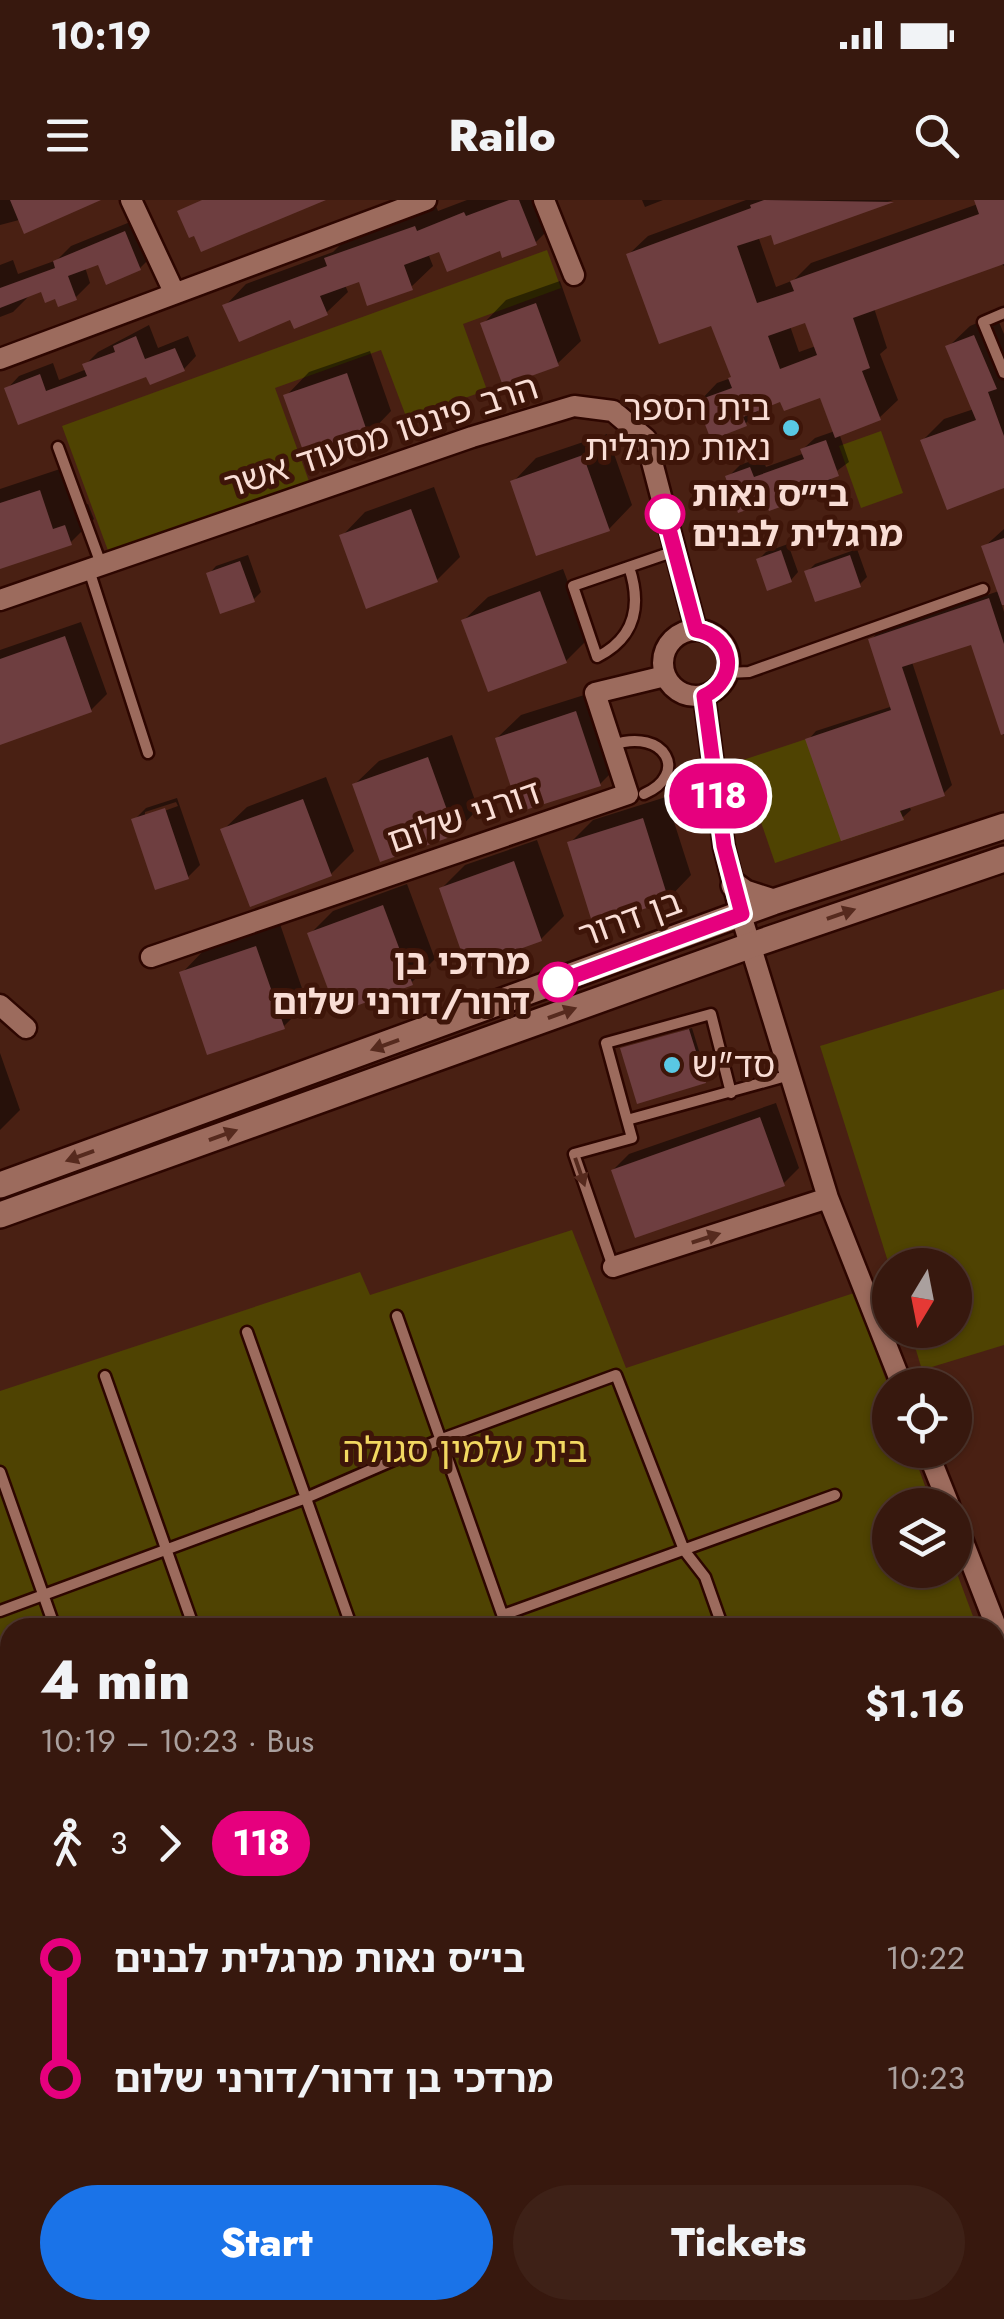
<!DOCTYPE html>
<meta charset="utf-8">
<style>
body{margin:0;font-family:Jost,"Noto Sans Hebrew",sans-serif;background:#3e2117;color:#f1f3f6;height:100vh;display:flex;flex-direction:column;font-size:38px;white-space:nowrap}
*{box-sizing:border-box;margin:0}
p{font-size:32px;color:#aaa09e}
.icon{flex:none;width:55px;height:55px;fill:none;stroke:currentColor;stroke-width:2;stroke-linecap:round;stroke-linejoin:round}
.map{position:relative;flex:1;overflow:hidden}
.panel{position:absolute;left:0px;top:1418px;width:1005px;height:702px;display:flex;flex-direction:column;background:#37180e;border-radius:30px 30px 0 0;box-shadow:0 2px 8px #0004,0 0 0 2px #51372e}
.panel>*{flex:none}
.badge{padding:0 20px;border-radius:32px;font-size:35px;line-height:65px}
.needle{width:65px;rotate:190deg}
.fabs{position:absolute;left:872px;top:1048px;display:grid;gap:20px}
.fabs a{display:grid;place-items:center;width:100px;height:100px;border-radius:50%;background:#37180e;box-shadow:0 2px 8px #0004,0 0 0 2px #51372e;font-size:50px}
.map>.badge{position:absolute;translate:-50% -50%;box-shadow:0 0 0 5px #fff}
.legs{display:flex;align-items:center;gap:15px;height:110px;padding:0 40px;font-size:32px}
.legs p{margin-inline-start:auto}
.summary{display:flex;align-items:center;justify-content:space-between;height:170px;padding:0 40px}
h1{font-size:55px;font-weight:800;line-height:75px}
.cta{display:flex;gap:20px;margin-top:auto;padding:20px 40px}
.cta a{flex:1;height:115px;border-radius:60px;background:#1a73e8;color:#fff;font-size:40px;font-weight:800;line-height:115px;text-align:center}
.cta a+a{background:#3e2117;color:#f1f3f6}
ul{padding:0 40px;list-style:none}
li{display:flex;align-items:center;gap:35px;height:120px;font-size:38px}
li i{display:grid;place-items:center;width:15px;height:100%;margin:0 12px;background:currentColor}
li i::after{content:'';width:25px;height:25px;margin:-12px;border:8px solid;border-radius:50%;background:#37180e}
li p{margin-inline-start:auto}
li:first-child i{background:linear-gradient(#0000 50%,currentColor 0)}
li:last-child i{background:linear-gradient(currentColor 50%,#0000 0)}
.status{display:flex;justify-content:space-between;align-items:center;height:70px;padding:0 50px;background:#37180e;direction:ltr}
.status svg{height:28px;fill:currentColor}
header{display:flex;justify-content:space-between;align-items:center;height:130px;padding:0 40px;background:#37180e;font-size:45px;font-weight:800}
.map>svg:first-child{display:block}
.green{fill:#4f4302}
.shadow{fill:#0007;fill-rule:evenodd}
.building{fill:#6e3e40;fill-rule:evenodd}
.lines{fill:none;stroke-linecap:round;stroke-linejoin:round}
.service-casing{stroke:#2d0600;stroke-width:15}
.minor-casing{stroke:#2d0600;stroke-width:25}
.tertiary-casing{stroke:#2d0600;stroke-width:30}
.service{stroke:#9c6b5d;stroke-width:10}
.minor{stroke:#9c6b5d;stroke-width:20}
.tertiary{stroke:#9c6b5d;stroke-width:25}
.oneway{fill:#562a1e}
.line-1-casing{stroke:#fff;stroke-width:22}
.line-1{stroke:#e6007e;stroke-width:15}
.poi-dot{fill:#59c8e4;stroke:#3e1509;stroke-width:4}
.stop-1-dot{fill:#fff;stroke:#e6007e;stroke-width:5}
.labels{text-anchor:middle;stroke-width:10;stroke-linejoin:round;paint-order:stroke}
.poi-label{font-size:35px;fill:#f9ddd5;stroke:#3e1509;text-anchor:end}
.street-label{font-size:35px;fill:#f9ddd5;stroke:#3e1509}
.stop-label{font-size:35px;font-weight:bold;fill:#f9ddd5;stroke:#3e1509;text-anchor:start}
.park-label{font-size:35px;fill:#f2d861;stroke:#3e1509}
</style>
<div class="status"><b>10:19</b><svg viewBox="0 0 49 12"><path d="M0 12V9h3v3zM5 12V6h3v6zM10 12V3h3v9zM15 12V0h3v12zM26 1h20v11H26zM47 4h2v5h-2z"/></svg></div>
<header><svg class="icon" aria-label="menu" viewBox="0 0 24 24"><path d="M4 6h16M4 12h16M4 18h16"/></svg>Railo<svg class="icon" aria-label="search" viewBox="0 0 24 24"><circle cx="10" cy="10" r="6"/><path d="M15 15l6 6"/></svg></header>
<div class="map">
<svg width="1004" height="2119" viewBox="0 0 1004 2119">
<rect width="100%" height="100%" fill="#492013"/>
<!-- green -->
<path class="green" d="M547,50L561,88L463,124L487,190L407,219L381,150L275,188L310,284L110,356L62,226Z
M881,231L903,293L861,308L839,246Z
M869,518L904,620L775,663L740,561Z
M1004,789V1145L922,1170L910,1130H955V1065H890V1068L820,846Z
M572,1030L626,1168L854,1093L890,1191V1250H912L932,1305H890V1370L955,1368L977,1427L10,1428V2110H995V1477L1004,1501V2119H0V1191L360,1072L370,1095Z"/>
<!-- shadow -->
<path class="shadow" d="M0,0H95L0,25Z
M467,0H548L556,22L535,43L441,49L429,56L433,66L411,87L360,79L345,85L348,92L326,113L292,116L225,106L246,84L333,52L348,37L436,6L438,11Z
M642,0H663L645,7Z
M746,0H893L776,42L772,32L758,36L776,87L794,80L811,63L978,4L976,0H1004V66L1000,63L874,108L887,148L880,154L898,200L879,218L839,233L849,262L830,276L831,279L819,291L767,299L728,277L740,265L762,257L766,267L805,253L803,249L815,238L835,231L821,195L782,199L763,206L745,224L699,202L717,183L734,177L713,122L629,54L648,36ZM807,120L816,146L799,152L790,126Z
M140,18L155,53L140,68L99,62L85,67L90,83L75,98L57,96L43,89L28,97L13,112L0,117V65L13,60L18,74L57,60L71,46Z
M560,81L581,141L557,164L483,124L506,100Z
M996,115L1004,134V286L923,240L944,219L974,209L948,147L970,126Z
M149,125L158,148L188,136L196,156L184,169L148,174L19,222L7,189L19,176L53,163L59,180L87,169L85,165L98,152Z
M370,151L391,211L368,235L286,196L309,172Z
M607,234L632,305L609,329L513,282L536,258Z
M63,268L77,308L88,304L94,319L70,343L0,365V289Z
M434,287L460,357L437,380L342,336L365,312Z
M1004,329V397L1000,399L1004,412V536L972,442L912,462L952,585L944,593L909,605L911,610L902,618L808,540L816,531L893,506L871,440L879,431L999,391L984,347Z
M788,344L798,372L791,380L759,359L766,352Z
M857,349L867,377L859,385L807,372L815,364Z
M248,355L261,392L253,400L209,374L216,366Z
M563,369L589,438L566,461L464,420L488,397Z
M81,422L107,494L91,510L0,542V450Z
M600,490L623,561L600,584L497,538L521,515Z
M452,535L478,609L455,633L355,584L379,561Z
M326,577L354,651L331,674L223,630L247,607Z
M666,597L691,675L668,699L570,643L593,620Z
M177,598L200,665L188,677L134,620L146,608ZM176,602L178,606L145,618V612Z
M537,640L564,716L541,739L442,688L465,665Z
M407,684L435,759L412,782L310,734L333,711Z
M280,724L307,803L283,827L182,773L205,749Z
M692,828L707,877L704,880L623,849Z
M0,853L20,910L0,930Z
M776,903L799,968L783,984L613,970L629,954Z"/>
<!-- building -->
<path class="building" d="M10,0H101L24,34Z
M202,0H326L201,52L194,36L189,38L177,11Z
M509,0H519L537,45L502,58L500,51L447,72L439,52L404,65L413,90L367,106L359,82L320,96L328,115L294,129L290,120L239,142L222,105L327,66L324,58L415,26L417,31L464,12L466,16Z
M764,0L894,2L774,45L771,35L737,46L757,103L794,91L790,81L979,14L974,0H1004V64L853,118L870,168L862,171L881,220L835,238L820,198L784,211L780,202L743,217L747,226L711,240L696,201L732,188L728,178L731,177L711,126L659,144L626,54L751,8L750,5ZM805,123L817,155L780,169L768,136Z
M125,31L141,70L106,85L98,65L68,76L77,100L58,107L55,99L45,103L41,92L0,108V88L55,68L53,61Z
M536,103L559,166L503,186L480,123Z
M974,135L997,189L988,192L1004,236V288L947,310L920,240L976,220L945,146Z
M136,136L145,159L175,148L185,171L150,185L146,177L18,225L4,188L40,174L46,191L87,176L82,164L115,152L113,146Z
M347,173L369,237L306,259L283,195Z
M826,240L839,276L817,284L820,293L769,311L766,303L738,313L725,276L750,267L754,277L804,259L800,249Z
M583,255L610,331L536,356L510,281Z
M40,290L53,329L65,325L72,345L0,369V303Z
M411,309L438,382L366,409L339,335Z
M1004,338V405H1002L981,346Z
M781,350L792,382L767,391L756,359Z
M850,355L861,387L815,402L804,371Z
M240,361L255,402L220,414L206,373Z
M540,391L567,463L488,492L461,420Z
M989,398L1004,444V534L1001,535L971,445L902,467L945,596L900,611L904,620L841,641L805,539L891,510L868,439Z
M65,436L92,512L0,545V459Z
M576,511L601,586L519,612L495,538Z
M428,557L456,635L380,662L352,584Z
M303,599L332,676L250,707L220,629Z
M165,608L189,679L155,690L131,619Z
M643,618L669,701L593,725L567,642Z
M514,661L542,741L467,768L439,688Z
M383,705L413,785L337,813L307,733Z
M256,746L285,829L207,855L179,772Z
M689,829L706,883L637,904L620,848Z
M760,917L785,986L635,1038L611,970Z"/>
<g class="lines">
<defs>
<path id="service" d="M1004,113L983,122L1004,173
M58,247L101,364
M629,367C642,406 635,438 597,457L573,386L675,351
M89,370L148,553
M728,473L749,472L983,389
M612,545C667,527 689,575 644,594
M731,893L711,814L606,843L627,920L790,875
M613,1067L574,954L632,938L627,920
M397,1116L507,1428
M247,1132L352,1428
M105,1176L194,1428
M0,1272L55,1428
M0,1411L306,1298L442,1239L616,1175L684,1350L705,1377L723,1428
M503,1415L835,1295
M0,1635L10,1632
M0,1693L10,1721
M995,1708L1004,1705
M0,1859L10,1855
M995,1881L1004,1877
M995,1935L1004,1960
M0,1999L10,2027
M995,2061L1004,2057
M40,2110L44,2119
M150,2110L153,2119
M303,2110L307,2119
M435,2110L438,2119
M594,2110L597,2119
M747,2110L750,2119
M335,2119L358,2110
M833,2119L859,2110"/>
<path id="minor" d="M131,0L174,92
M544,0L574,75
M0,159L426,0
M0,400L472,237L574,206L613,211L646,239L696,430
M663 463a33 33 0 1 1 66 0a33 33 0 1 1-66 0Z
M151,757L628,594L595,493L665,476
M0,805L26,828
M828,998L902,1185
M613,1067L828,998L741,715L724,647L704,495
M927,1250L949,1305
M955,1321L1004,1447"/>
<path id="tertiary" d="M734,685L745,693L773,702
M0,985L773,702L1004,626
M0,1015L749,746L1004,659"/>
</defs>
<!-- service casing -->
<use href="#service" class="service-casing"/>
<!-- minor casing -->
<use href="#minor" class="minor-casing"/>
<!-- tertiary casing -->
<use href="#tertiary" class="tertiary-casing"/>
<!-- service -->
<use href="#service" class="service"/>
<!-- minor -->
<use href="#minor" class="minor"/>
<!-- tertiary -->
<use href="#tertiary" class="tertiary"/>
</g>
<!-- one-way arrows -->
<defs><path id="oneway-solid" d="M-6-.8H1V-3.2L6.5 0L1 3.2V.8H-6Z" transform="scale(2.5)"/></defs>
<g class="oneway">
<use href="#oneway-solid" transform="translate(841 714) rotate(-19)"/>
<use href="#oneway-solid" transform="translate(562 813) rotate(-20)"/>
<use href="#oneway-solid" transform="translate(385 845) rotate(160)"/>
<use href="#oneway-solid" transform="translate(223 935) rotate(-20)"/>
<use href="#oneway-solid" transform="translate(80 956) rotate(160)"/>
<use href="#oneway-solid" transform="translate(580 972) rotate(71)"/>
<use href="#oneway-solid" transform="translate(706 1038) rotate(-18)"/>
</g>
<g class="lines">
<defs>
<path id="line-1" d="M558,782L742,714L724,646L704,496C739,480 734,436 696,430L665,314"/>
</defs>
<!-- line-1 casing -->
<use href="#line-1" class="line-1-casing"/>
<!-- line-1 -->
<use href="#line-1" class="line-1"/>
</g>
<!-- markers -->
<g class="poi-dot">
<circle cx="791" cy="228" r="10"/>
<circle cx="672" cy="865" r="10"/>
</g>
<g class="stop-1-dot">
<circle cx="665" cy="314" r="18"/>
<circle cx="558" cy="782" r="18"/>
</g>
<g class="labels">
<!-- poi labels -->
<g class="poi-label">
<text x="771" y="220">בית הספר<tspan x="771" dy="40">נאות מרגלית</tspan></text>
<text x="692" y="877" text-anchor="start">סד"ש</text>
</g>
<!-- street labels -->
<g class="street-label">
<text transform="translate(381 236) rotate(-18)" y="12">הרב פינטו מסעוד אשר</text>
<text transform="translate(464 616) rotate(-19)" y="12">דורני שלום</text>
<text transform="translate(630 718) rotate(-20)" y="12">בן דרור</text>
</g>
<!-- stop labels -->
<g class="stop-label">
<text x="692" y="306">בי״ס נאות<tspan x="692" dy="40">מרגלית לבנים</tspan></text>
<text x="530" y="774" text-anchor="end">מרדכי בן<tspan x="530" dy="40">דרור/דורני שלום</tspan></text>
</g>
<!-- park labels -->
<g class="park-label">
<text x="465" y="1262">בית עלמין סגולה</text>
</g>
</g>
</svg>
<div class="fabs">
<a><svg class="needle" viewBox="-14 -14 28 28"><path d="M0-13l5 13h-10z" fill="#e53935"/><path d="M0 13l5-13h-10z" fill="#aaa09e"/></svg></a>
<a><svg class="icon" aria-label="locate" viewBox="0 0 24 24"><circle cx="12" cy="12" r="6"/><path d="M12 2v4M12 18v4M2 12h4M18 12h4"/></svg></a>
<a><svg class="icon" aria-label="layers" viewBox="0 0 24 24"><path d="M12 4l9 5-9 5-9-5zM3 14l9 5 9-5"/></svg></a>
</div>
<b class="badge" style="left:718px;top:596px;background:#e6007e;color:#fff">118</b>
<section class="panel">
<div class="summary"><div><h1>4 min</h1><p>10:19 – 10:23 · Bus</p></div><b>$1.16</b></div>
<div class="legs"><svg class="icon" aria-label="walk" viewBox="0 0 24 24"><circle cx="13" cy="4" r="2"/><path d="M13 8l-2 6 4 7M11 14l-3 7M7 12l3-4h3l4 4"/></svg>3<svg class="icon" aria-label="forward" viewBox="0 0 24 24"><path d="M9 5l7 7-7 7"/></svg><b class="badge" style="background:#e6007e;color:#fff">118</b></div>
<ul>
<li><i style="color:#e6007e"></i><b>בי״ס נאות מרגלית לבנים</b><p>10:22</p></li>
<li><i style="color:#e6007e"></i><b>מרדכי בן דרור/דורני שלום</b><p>10:23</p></li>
</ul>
<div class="cta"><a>Start</a><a>Tickets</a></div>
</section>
</div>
